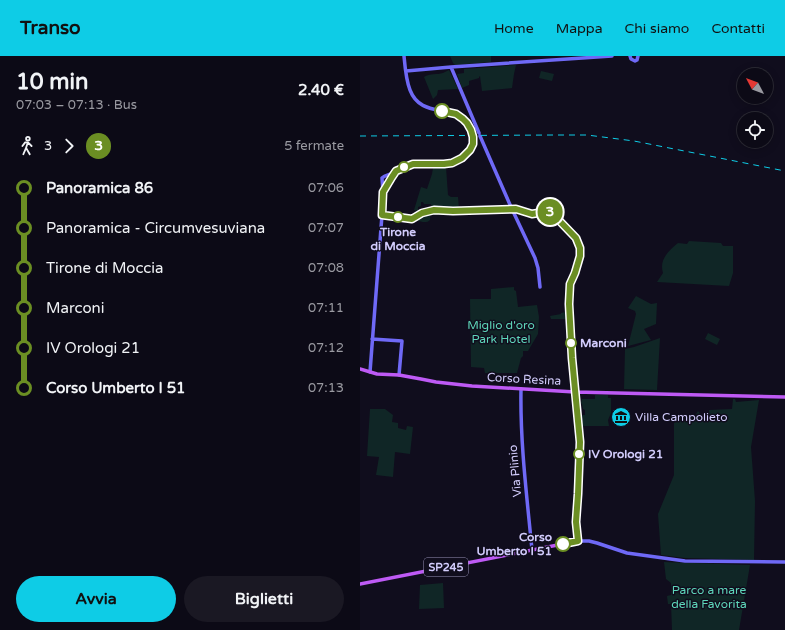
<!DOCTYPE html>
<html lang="it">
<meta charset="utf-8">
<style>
body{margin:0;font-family:"Varela Round",sans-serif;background:#1a1823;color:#f1f3f6;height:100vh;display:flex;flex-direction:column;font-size:15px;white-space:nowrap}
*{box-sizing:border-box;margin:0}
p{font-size:13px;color:#9a9aa1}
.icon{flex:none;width:22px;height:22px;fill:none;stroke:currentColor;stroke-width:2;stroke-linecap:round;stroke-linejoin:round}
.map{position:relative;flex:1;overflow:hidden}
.details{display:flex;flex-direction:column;background:#0c0a16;width:360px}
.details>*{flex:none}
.badge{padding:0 8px;border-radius:13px;font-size:14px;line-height:26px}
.needle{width:26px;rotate:311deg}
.controls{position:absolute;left:377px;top:12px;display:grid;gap:8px}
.controls a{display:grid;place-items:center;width:36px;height:36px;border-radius:50%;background:#0c0a16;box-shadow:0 2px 10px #0003,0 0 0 1px #2c2b35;font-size:20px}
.map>.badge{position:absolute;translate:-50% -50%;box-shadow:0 0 0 2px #fff}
.legs{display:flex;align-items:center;gap:6px;height:44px;padding:0 16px;font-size:13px}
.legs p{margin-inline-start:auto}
.head{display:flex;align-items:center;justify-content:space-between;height:68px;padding:0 16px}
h1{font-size:22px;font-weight:700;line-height:30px}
.primary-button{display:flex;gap:8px;margin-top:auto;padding:8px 16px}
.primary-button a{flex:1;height:46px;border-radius:24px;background:#0ecce6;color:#111;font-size:16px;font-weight:700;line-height:46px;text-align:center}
.primary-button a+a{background:#1a1823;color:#f1f3f6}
ul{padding:0 16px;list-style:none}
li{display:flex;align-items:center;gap:14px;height:40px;font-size:15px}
li i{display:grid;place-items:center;width:6px;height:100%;margin:0 5px;background:currentColor}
li i::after{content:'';width:10px;height:10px;margin:-5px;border:3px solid;border-radius:50%;background:#0c0a16}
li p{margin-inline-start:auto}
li:first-child i{background:linear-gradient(#0000 50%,currentColor 0)}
li:last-child i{background:linear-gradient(currentColor 50%,#0000 0)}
header{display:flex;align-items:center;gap:24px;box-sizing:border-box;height:56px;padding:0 20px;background:#0ecce6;color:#111}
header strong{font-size:19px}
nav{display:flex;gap:22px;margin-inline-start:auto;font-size:14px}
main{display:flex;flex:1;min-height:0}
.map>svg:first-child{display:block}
.green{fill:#102626}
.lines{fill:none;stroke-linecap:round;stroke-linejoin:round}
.secondary{stroke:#6f69f6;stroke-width:3.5}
.primary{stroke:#be5af5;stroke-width:3.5}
.rail{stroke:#0ecce6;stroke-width:1;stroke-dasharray:6 5;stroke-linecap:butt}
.secondary-bridge{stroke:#6f69f6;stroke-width:3.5}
.line-1-casing{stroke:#fff;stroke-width:9}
.line-1{stroke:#6b8e23;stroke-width:6}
.stop-1-dot{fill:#fff;stroke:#6b8e23;stroke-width:2}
.labels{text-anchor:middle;stroke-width:3;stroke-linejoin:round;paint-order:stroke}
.shield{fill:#100d1d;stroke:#9893b9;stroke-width:1}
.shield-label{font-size:11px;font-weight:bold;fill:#d2ccfc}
.stop-label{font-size:12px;font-weight:bold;fill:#d2ccfc;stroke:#100d1d;text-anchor:start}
.park-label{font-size:12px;fill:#5ed6ba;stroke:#100d1d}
.street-label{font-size:12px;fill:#d2ccfc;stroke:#100d1d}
.poi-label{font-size:12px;fill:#d2ccfc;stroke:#100d1d;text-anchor:start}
</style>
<header>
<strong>Transo</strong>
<nav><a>Home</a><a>Mappa</a><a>Chi siamo</a><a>Contatti</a></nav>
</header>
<main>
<section class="details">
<div class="head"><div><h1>10 min</h1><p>07:03 – 07:13 · Bus</p></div><b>2.40 €</b></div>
<div class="legs"><svg class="icon" aria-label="walk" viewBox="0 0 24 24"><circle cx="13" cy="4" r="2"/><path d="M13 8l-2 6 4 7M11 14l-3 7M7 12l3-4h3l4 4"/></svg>3<svg class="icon" aria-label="forward" viewBox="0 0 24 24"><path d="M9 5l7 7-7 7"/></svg><b class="badge" style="background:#6b8e23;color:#fff">3</b><p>5 fermate</p></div>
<ul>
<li><i style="color:#6b8e23"></i><b>Panoramica 86</b><p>07:06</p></li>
<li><i style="color:#6b8e23"></i><span>Panoramica - Circumvesuviana</span><p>07:07</p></li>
<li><i style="color:#6b8e23"></i><span>Tirone di Moccia</span><p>07:08</p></li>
<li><i style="color:#6b8e23"></i><span>Marconi</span><p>07:11</p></li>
<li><i style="color:#6b8e23"></i><span>IV Orologi 21</span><p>07:12</p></li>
<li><i style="color:#6b8e23"></i><b>Corso Umberto I 51</b><p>07:13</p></li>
</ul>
<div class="primary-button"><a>Avvia</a><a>Biglietti</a></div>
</section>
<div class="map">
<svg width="425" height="574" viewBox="0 0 425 574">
<rect width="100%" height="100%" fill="#100d1d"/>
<!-- green -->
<path class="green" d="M90,0H131V6L95,9L93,7Z
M156,9L154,18L152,32L122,35L120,20L119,21V22L109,25V29L102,32L97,18L104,17V13Z
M89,14L98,33L78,34L77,39L73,43L64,21C70,17 77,19 83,17C85,16 87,15 89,14Z
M181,15L194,18L192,25L179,22Z
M86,111L88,139L91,141H98L99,153H71V148H64L63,146H61V150L58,151V155L54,154L61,131L67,133L72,118L73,112Z
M63,159H70V164C66,168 61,165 57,165V162Z
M329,185L361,187L363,190H373V217L369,230L297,226L303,217C299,204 308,195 318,187L327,188Z
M154,231V234L156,235L158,251L177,249L179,261L178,278L168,295H163V300L161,302L157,317H125L124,312L111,311L110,243H131V233Z
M276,240L291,248L297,247L296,268L284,273L291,284L268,290L276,258L275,255L268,252Z
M206,256V263H191L190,260L201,258V257Z
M348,277L360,283L357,289L345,283Z
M300,282L297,334L264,333L265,293L274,291Z
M235,339H248V342H251V357L248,364L249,370H222V359H225V354L223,353L222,348L221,347L222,343H235Z
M373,343H375L376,346L399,344L391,391L395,445L394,504L325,502L301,499L298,458L314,419V367L319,363V358C325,358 329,361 335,360L338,355C341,360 345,359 349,358V354L372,353Z
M10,353H25L33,359L32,366L38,367V372L46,374L47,370L53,371L50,398L35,396L33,421L16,419L19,401L7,400Z
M304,506L390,509L379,574H312L311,548H308L307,540L311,539V527L306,523Z
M83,527L84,552L59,553L60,529Z"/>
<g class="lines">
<!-- secondary -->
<path class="secondary" d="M44,0C45,11 46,24 50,34C61,63 93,47 109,69
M270,0L271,3L275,5L277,4L278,0
M91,11L119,77
M46,15L91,11L252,0
M120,80L151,151L175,202L178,212L180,231
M24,134L34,118
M12,283L42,285L39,319
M10,316L22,159L23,136L22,122C25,119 29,119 33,117C40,114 46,109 53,108C75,105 101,116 112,90
M161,333C160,387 167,441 172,494
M218,485H229L237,487L267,497L325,505L425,506"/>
<!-- primary -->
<path class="primary" d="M0,313L17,318L39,319L61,323L76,326L112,330L215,336L425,341
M0,528L218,485L216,466L218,438L220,386L215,336"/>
<!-- rail -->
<path class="rail" d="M0,80L196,79H227L274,85L425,115"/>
<!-- secondary-bridge -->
<path class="secondary-bridge" d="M109,69L112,79V90"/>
</g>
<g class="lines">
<defs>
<path id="line-1" d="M82,55L96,58L103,63L107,67L111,74L113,81V88L110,94L102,102L92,107L84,108H53L36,115L32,121L23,136L22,159L52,163L62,157L74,154L93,155L156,153L172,158L190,155L216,182L220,192V200L215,217L210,228L209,248L212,302L220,386L218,438L216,466L218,485L203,488"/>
</defs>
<!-- line-1 casing -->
<use href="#line-1" class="line-1-casing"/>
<!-- line-1 -->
<use href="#line-1" class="line-1"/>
</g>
<!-- icons -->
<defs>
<symbol id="museum-disc" viewBox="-11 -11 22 22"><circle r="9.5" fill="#0ecce6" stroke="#100d1d"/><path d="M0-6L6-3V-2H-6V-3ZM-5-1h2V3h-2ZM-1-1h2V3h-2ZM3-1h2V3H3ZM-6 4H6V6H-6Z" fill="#111"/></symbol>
</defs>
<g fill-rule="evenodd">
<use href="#museum-disc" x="250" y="350" width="22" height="22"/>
</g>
<!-- markers -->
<g class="stop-1-dot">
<circle cx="82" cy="55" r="7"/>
<circle cx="44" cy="111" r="5"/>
<circle cx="38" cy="161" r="5"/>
<circle cx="211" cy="287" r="5"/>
<circle cx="219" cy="398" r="5"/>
<circle cx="203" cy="488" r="7"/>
</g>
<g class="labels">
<!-- shield labels -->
<rect class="shield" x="64" y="502" width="44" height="18" rx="3"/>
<g class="shield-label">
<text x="86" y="515">SP245</text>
</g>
<!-- stop labels -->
<g class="stop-label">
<text x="38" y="180" text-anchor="middle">Tirone<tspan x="38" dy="14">di Moccia</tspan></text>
<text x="220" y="291">Marconi</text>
<text x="228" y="402">IV Orologi 21</text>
<text x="192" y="485" text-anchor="end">Corso<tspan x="192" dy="14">Umberto I 51</tspan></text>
</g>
<!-- park labels -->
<g class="park-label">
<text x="141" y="273">Miglio d'oro<tspan x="141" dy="14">Park Hotel</tspan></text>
<text x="349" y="538">Parco a mare<tspan x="349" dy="14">della Favorita</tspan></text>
</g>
<!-- street labels -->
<g class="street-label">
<text transform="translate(164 323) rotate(3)" y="4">Corso Resina</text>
<text transform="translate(155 415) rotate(-95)" y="4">Via Plinio</text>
</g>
<!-- poi labels -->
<g class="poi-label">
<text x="275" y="365">Villa Campolieto</text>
</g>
</g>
</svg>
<div class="controls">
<a><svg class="needle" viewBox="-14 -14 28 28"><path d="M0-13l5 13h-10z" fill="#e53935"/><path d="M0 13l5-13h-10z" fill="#9a9aa1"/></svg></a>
<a><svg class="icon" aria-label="locate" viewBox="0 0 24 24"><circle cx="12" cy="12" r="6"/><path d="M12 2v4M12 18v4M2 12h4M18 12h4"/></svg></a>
</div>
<b class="badge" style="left:190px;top:156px;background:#6b8e23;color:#fff">3</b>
</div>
</main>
